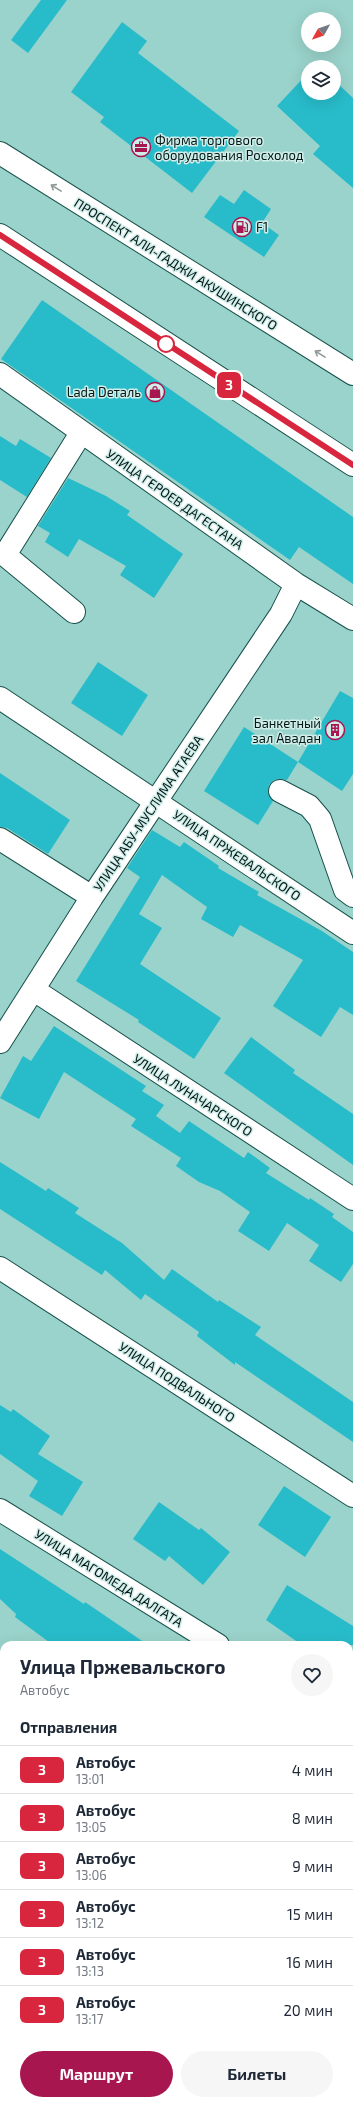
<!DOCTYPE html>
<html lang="ru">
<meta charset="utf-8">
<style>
body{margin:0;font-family:"Exo 2",sans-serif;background:#f6f6f7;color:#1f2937;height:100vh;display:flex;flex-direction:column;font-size:15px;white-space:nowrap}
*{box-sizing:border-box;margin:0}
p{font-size:13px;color:#747a83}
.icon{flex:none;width:22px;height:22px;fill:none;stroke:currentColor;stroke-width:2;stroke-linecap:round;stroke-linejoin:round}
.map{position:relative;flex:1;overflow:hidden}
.side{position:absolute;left:0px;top:1641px;width:353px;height:464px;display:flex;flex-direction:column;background:#fff;border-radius:12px 12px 0 0;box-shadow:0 4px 16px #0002}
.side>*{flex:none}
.badge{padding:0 8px;border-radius:6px;font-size:14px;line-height:26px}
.needle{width:26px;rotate:230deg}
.controls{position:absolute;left:301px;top:12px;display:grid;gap:8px}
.controls a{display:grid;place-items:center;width:40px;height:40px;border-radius:50%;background:#fff;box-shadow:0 4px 16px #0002;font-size:20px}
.map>.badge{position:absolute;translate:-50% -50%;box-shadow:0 0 0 2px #fff}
h2{padding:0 20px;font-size:15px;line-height:36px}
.round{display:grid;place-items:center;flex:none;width:42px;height:42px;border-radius:21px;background:#f6f6f7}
.summary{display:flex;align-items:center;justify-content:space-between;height:68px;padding:0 20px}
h1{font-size:19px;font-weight:700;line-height:30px}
.action{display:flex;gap:8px;margin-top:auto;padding:8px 20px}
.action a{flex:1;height:46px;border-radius:24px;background:#a8164f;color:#fff;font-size:16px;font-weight:700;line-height:46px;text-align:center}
.action a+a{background:#f6f6f7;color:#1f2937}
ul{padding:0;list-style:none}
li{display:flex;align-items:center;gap:12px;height:48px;padding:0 20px;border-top:1px solid #e0e1e3}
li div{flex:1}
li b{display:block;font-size:15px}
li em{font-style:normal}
li .badge{min-width:44px;font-weight:700;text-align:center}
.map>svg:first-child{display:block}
.building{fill:#28bcca}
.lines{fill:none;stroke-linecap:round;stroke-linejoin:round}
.minor-casing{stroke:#16514b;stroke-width:24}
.major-casing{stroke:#16514b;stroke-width:24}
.minor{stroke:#fff;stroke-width:22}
.major{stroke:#fff;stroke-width:22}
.oneway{stroke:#8d9796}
.line-casing{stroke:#fff;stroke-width:9}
.line{stroke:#d7263d;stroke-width:6}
.stop-dot{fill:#fff;stroke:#d7263d;stroke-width:2}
.labels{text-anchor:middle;stroke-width:3;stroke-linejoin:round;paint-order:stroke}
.poi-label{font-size:13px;fill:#021816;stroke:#d1ede9;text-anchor:start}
.street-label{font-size:13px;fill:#021816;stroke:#d1ede9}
</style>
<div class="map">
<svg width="353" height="2105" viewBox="0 0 353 2105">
<rect width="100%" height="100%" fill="#9ad3cb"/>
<!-- building -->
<path class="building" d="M41,0H67L28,53L11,40Z
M122,22L147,41L138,53L239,131L192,193L100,122L104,117L71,92Z
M308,73V93H334V80L353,98V188L313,154L320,146L277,106Z
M244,190L271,209L262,223L279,235L264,257L204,217L220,195L234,204Z
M42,300L353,517V584L299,547L290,560L1,359Z
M0,436L16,446L20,439L51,458L27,497L0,480Z
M68,478L106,496L130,511L127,515L183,554L154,598L120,575L126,566L79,539L68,557L45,542L50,533L38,526Z
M98,662L148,695L122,736L71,703Z
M340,691L353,698V774L342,791L298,762Z
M244,727L298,762L287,780L279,779L274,780L269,785L268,792L273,801L258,825L204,791Z
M0,773L70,820L48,854L7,828L0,827Z
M152,830L180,847L184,842L219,866L218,868L259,892L257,895L322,931L353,952V1015L340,1007L321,1037L273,1006L303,960L240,925L233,937L201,919L207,907L162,875L139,914L162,928L140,964L221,1018L194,1059L138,1022L139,1020L76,981L140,877L127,868Z
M54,1026L146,1086L142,1091L164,1105L156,1116L180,1133L189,1121L244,1158L248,1152L270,1168L266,1173L309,1200L310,1198L334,1214L332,1217L353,1232V1264L341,1282L309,1261L319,1245L287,1223L269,1251L238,1231L250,1212L220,1191L199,1182L176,1166L181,1158L131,1126L136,1119L64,1072L39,1119L0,1098L23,1056L31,1061Z
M251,1037L295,1070L293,1073L353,1114V1165L224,1073Z
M0,1162L46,1191L48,1188L79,1208L75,1213L122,1243L164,1280L172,1269L218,1302L219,1300L261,1327L255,1335L353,1402V1442L235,1362V1365L197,1336L199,1332L145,1294L141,1300L105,1270L102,1275L0,1209Z
M0,1405L11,1412L13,1409L50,1436L38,1454L83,1482L62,1516L29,1496L38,1481L0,1454Z
M284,1486L331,1517L305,1557L258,1525Z
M159,1502L199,1530L201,1528L230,1552L203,1585L169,1556L165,1561L133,1539Z
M0,1549L84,1604L85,1602L148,1645H53L15,1617L16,1614L0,1599Z
M287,1585L353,1626V1645H302L266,1620Z"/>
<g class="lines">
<defs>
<path id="minor" d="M0,374L296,584L353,619
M0,553L5,555L81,433
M5,555L74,612
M0,698L353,933
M280,791L309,806L320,819L345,890L353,896
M0,839L92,897
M34,990L353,1199
M0,1042L92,897L281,614L296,584
M0,1268L353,1496
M0,1510L218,1645
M349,1726L353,1728
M0,1817L4,1819
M349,2043L353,2045
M0,2079L4,2082
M35,2101L42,2105"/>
<path id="major" d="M0,153L353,374
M0,235L353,465"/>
</defs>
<!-- minor casing -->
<use href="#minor" class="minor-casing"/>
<!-- major casing -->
<use href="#major" class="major-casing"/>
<!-- minor -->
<use href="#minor" class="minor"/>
<!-- major -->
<use href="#major" class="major"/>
</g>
<!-- one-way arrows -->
<defs><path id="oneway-shaft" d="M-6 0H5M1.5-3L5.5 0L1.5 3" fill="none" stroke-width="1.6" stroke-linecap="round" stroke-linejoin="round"/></defs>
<g class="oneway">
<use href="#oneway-shaft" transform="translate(56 188) rotate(-148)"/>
<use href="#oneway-shaft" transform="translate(320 354) rotate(-148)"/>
</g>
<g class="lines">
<defs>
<path id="line" d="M0,235L353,465"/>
</defs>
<!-- line casing -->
<use href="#line" class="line-casing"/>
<!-- line -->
<use href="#line" class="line"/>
</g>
<!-- icons -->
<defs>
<symbol id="office-ring" viewBox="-11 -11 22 22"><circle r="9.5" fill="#d1ede9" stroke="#a8164f" stroke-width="1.5"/><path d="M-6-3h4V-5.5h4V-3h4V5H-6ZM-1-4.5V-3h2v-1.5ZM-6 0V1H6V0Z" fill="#a8164f"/></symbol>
<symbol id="fuel-ring" viewBox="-11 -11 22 22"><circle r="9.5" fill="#d1ede9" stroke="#a8164f" stroke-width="1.5"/><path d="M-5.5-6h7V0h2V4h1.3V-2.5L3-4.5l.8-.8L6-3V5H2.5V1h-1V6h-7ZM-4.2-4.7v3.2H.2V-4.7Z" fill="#a8164f"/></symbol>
<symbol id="shop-ring" viewBox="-11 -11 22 22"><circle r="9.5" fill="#d1ede9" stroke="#a8164f" stroke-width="1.5"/><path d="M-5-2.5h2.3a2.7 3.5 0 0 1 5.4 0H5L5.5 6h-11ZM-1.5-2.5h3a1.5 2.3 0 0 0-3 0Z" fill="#a8164f"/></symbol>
<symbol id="building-ring" viewBox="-11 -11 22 22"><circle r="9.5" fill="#d1ede9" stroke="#a8164f" stroke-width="1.5"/><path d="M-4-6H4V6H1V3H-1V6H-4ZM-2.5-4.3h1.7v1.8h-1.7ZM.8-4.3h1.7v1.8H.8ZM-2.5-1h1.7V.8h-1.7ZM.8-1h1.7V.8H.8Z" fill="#a8164f"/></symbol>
</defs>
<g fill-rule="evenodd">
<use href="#office-ring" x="130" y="136" width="22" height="22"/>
<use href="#fuel-ring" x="231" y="216" width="22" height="22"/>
<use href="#shop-ring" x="144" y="381" width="22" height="22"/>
<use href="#building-ring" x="324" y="719" width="22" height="22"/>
</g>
<!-- markers -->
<circle class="stop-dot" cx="166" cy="344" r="8"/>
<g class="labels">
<!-- poi labels -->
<g class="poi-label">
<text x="155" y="145">Фирма торгового<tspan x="155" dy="15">оборудования Росхолод</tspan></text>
<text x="256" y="232">F1</text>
<text x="141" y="397" text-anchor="end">Lada Dеталь</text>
<text x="321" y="728" text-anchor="end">Банкетный<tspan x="321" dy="15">зал Авадан</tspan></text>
</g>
<!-- street labels -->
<g class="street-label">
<text transform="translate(176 264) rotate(32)" y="5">ПРОСПЕКТ АЛИ-ГАДЖИ АКУШИНСКОГО</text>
<text transform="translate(175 499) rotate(35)" y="5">УЛИЦА ГЕРОЕВ ДАГЕСТАНА</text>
<text transform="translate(148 813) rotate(-56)" y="5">УЛИЦА АБУ-МУСЛИМА АТАЕВА</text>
<text transform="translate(237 855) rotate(34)" y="5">УЛИЦА ПРЖЕВАЛЬСКОГО</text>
<text transform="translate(193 1095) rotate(33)" y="5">УЛИЦА ЛУНАЧАРСКОГО</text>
<text transform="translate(177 1382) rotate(33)" y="5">УЛИЦА ПОДВАЛЬНОГО</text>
<text transform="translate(109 1578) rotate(32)" y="5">УЛИЦА МАГОМЕДА ДАЛГАТА</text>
</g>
</g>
</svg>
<div class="controls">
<a><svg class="needle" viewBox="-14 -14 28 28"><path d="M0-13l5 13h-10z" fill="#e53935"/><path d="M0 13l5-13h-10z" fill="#747a83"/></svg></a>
<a><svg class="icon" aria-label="layers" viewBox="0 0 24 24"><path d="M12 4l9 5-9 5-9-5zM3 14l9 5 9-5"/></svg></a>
</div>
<b class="badge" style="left:229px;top:385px;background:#d7263d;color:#fff">3</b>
<section class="side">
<div class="summary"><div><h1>Улица Пржевальского</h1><p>Автобус</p></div><a class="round"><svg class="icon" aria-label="heart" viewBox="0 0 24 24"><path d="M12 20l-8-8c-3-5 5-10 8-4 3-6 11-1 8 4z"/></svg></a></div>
<h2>Отправления</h2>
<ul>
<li><span class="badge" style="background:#d7263d;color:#fff">3</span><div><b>Автобус</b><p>13:01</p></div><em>4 мин</em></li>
<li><span class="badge" style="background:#d7263d;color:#fff">3</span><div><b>Автобус</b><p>13:05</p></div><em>8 мин</em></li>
<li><span class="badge" style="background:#d7263d;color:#fff">3</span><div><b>Автобус</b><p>13:06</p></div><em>9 мин</em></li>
<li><span class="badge" style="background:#d7263d;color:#fff">3</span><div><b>Автобус</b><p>13:12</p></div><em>15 мин</em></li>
<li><span class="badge" style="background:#d7263d;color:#fff">3</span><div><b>Автобус</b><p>13:13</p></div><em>16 мин</em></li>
<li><span class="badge" style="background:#d7263d;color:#fff">3</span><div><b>Автобус</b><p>13:17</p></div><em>20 мин</em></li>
</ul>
<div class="action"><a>Маршрут</a><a>Билеты</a></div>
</section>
</div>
